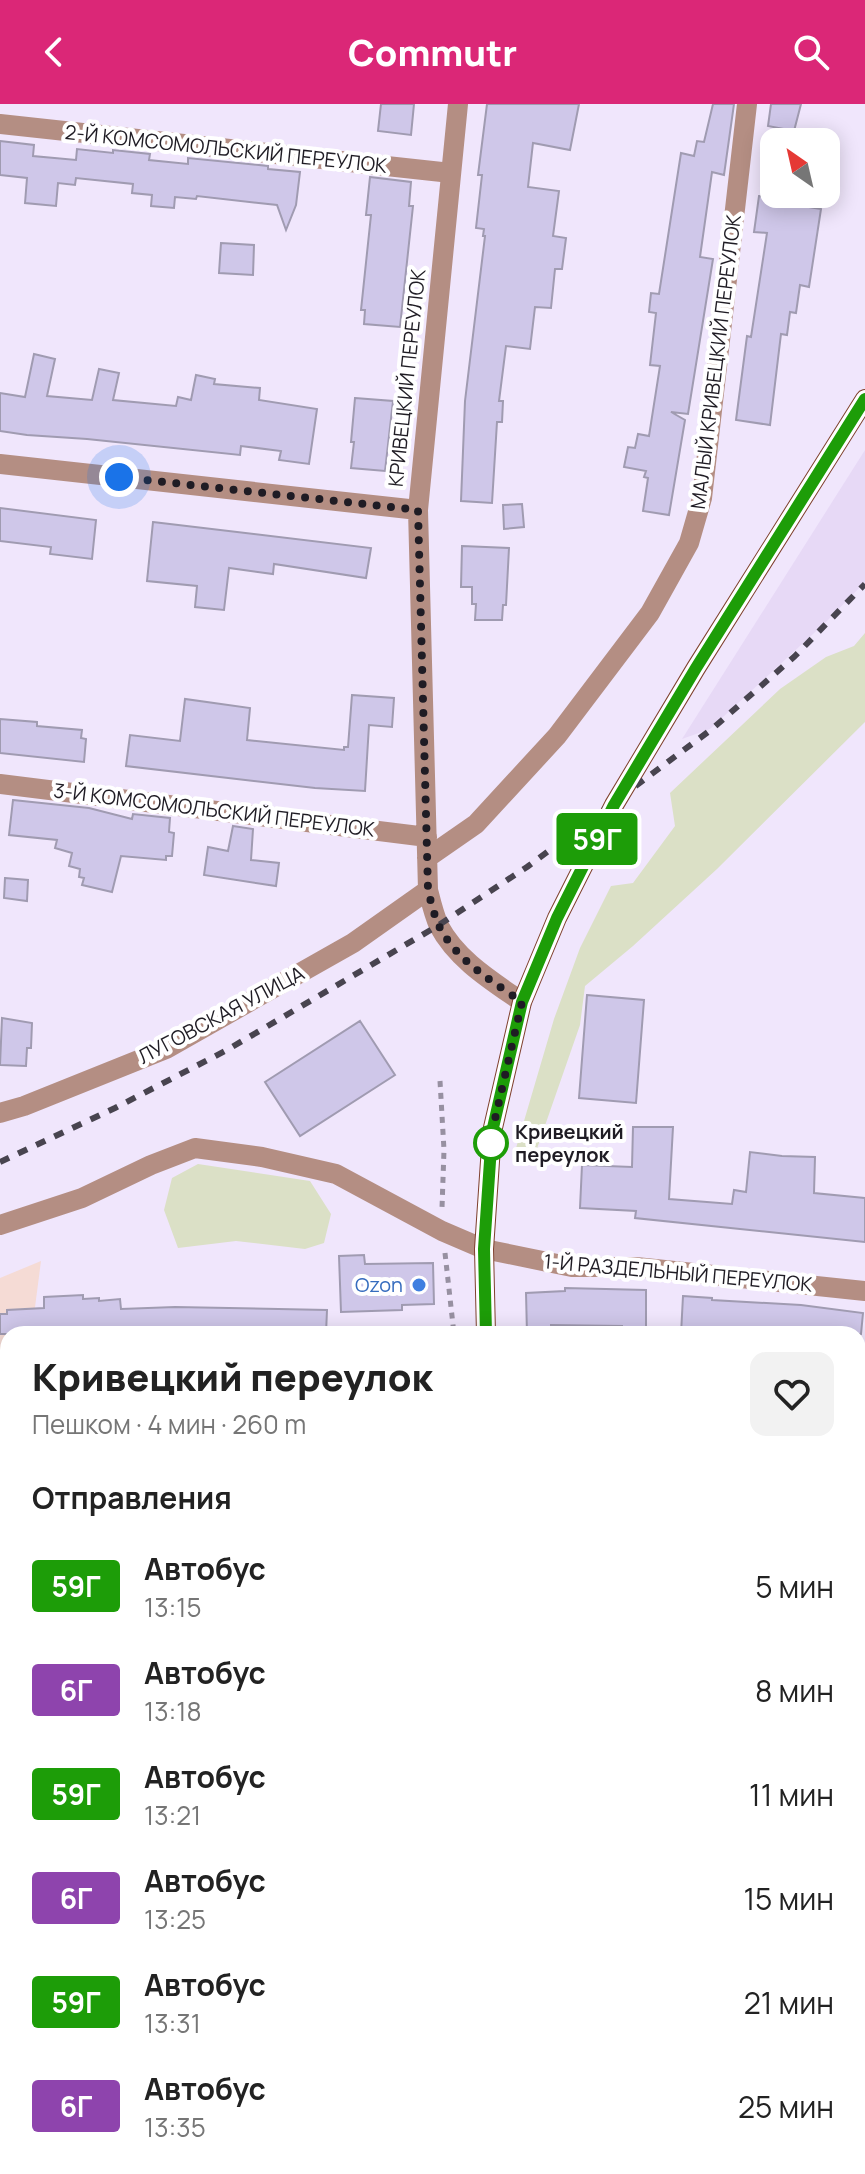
<!DOCTYPE html>
<html lang="ru">
<meta charset="utf-8">
<style>
body{margin:0;font-family:Manrope,sans-serif;background:#f2f2f2;color:#222;height:100vh;display:flex;flex-direction:column;font-size:30px;white-space:nowrap}
*{box-sizing:border-box;margin:0}
p{font-size:26px;color:#767676}
.icon{flex:none;width:44px;height:44px;fill:none;stroke:currentColor;stroke-width:2;stroke-linecap:round;stroke-linejoin:round}
.map{position:relative;flex:1;overflow:hidden}
.drawer{position:absolute;left:0px;top:1222px;width:866px;height:848px;display:flex;flex-direction:column;background:#fff;border-radius:24px 24px 0 0;box-shadow:0 4px 20px #0003}
.drawer>*{flex:none}
.badge{padding:0 16px;border-radius:6px;font-size:28px;line-height:52px}
.needle{width:52px;rotate:326deg}
.controls{position:absolute;left:760px;top:24px;display:grid;gap:16px}
.controls a{display:grid;place-items:center;width:80px;height:80px;border-radius:16px;background:#fff;box-shadow:0 4px 20px #0003;font-size:40px}
.you{position:absolute;width:40px;height:40px;margin:-20px;border:6px solid #fff;border-radius:50%;background:#1a73e8;box-shadow:0 0 0 12px #1a73e833}
.map>.badge{position:absolute;translate:-50% -50%;box-shadow:0 0 0 4px #fff}
h2{padding:0 32px;font-size:30px;line-height:72px}
.round{display:grid;place-items:center;flex:none;width:84px;height:84px;border-radius:16px;background:#f2f2f2}
.summary{display:flex;align-items:center;justify-content:space-between;height:136px;padding:0 32px}
h1{font-size:38px;font-weight:800;line-height:60px}
ul{padding:0;list-style:none}
li{display:flex;align-items:center;gap:24px;height:104px;padding:0 32px}
li div{flex:1}
li b{display:block;font-size:30px}
li em{font-style:normal}
li .badge{min-width:88px;font-weight:700;text-align:center}
header{display:flex;justify-content:space-between;align-items:center;height:104px;padding:0 32px;background:#db2777;color:#fff;font-size:36px;font-weight:800}
.map>svg:first-child{display:block}
.built{fill:#e7d9f6}
.industrial{fill:#f5dbd5}
.green{fill:#dbe0c6}
.building{fill:#cfc7e9;stroke:#a09bb1;stroke-width:2}
.lines{fill:none;stroke-linecap:round;stroke-linejoin:round}
.path{stroke:#9790a1;stroke-width:5;stroke-dasharray:6 6;stroke-linecap:butt}
.street{stroke:#b48e83;stroke-width:20}
.secondary{stroke:#966152;stroke-width:20}
.primary{stroke:#7f402e;stroke-width:20}
.rail{stroke:#48444f;stroke-width:6;stroke-dasharray:10 10;stroke-linecap:butt}
.line-casing{stroke:#fff;stroke-width:18}
.line{stroke:#1d9d08;stroke-width:12}
.walk{stroke:#1f1c24;stroke-width:8;stroke-dasharray:0 14.4}
.stop-dot{fill:#fff;stroke:#1d9d08;stroke-width:4}
.shop-dot{fill:#3f7fe0;stroke:#fff;stroke-width:3}
.labels{text-anchor:middle;stroke-width:8;stroke-linejoin:round;paint-order:stroke}
.street-label{font-size:20px;fill:#1f1c24;stroke:#fff}
.stop-label{font-size:20px;font-weight:bold;fill:#1f1c24;stroke:#fff;text-anchor:start}
.shop-label{font-size:20px;fill:#366cbe;stroke:#fff;text-anchor:end}
</style>
<header><svg class="icon" aria-label="back" viewBox="0 0 24 24"><path d="M15 5l-7 7 7 7"/></svg>Commutr<svg class="icon" aria-label="search" viewBox="0 0 24 24"><circle cx="10" cy="10" r="6"/><path d="M15 15l6 6"/></svg></header>
<div class="map">
<svg width="865" height="2070" viewBox="0 0 865 2070">
<rect width="100%" height="100%" fill="#f0e6fc"/>
<!-- built -->
<path class="built" d="M865,346V478L826,518L710,625L682,635Z"/>
<!-- industrial -->
<path class="industrial" d="M41,1157L34,1211L8,1230V1395H0V1174Z"/>
<!-- green -->
<path class="green" d="M865,529V618L717,765L633,842L585,882L580,921L533,1056L514,1051L554,915L580,844L611,782L633,779L675,722L670,689L780,585L826,553L854,542Z
M198,1060L310,1077L331,1110L324,1139L305,1145L236,1137L178,1144L164,1106L172,1074Z"/>
<!-- building -->
<path class="building" d="M381,0H414L411,31L378,27Z
M487,0H579L570,46L533,39L528,83L559,87L553,132L566,134L562,165H555L551,204L535,203L530,245L506,242L499,297H503L502,318H497L492,399L461,397L465,297L485,132H483L484,125L476,124L482,71H478Z
M713,0H734L724,71L712,68L700,153L713,155L688,310L671,308L685,316L669,411L643,407L648,374L644,373L646,367L624,363L628,343L635,344L638,330L649,332L660,262L650,261L656,209L649,208L651,189L659,190L681,49L694,52L697,37L704,38Z
M771,0H801L794,27L768,22Z
M0,37L34,41L33,52L76,56L77,45L113,49V46L150,50L149,56L188,60V54L268,62V65L300,68L296,101L286,126L277,101L197,92L196,95L175,93L174,104L151,102L152,91L132,89L133,80L76,74L75,81L58,79L56,102L25,99L27,74L0,71Z
M370,73L411,78L409,102H413L400,223L364,220L365,206H361L371,111H366Z
M759,92L808,98V103L821,105L809,183L800,181L796,209L790,208L787,231L781,230L770,321L736,316L747,232L751,233L767,129L754,128Z
M221,139L254,141L253,171L219,169Z
M34,250L55,255L47,292L92,296L99,265L119,269L113,296L176,302L178,293L191,296L196,271L215,275L214,280L260,284L259,296L317,305L309,360L279,356L281,347L241,342L240,351L87,335L27,331L0,327V289L25,293Z
M355,294L393,297L385,367L351,364L354,338H351Z
M522,400L524,423L504,425L503,401Z
M0,404L96,416L92,455L50,450L51,443L0,437Z
M153,418L371,444L366,474L274,460L273,470L229,464L224,506L195,503L197,482L147,477Z
M462,442L509,444L506,501H503L502,516H475L476,500H472V483H461Z
M352,591L394,594L392,623L369,621L365,687L315,684L126,662L130,631L180,637L185,595L250,604L247,636L344,646V643H348Z
M0,615L37,618V622L82,626L81,634L86,635L84,658L0,649Z
M13,696L89,704L132,715L133,710L170,714L169,728L174,729L172,752H166V756L121,752L112,788L82,781L84,774L79,773L80,765L69,762L72,749L55,744L57,736L9,731Z
M233,722L253,725L251,756L279,759L276,782L204,771L208,743L228,747Z
M5,774L28,776L27,797L4,794Z
M587,891L644,896L636,999L579,994Z
M2,914L32,919L31,944H27L26,962L0,961Z
M360,917L395,971L300,1032L265,978Z
M633,1023H673L669,1095L732,1100L734,1086L746,1088L750,1048L782,1052L815,1053L814,1089L865,1094V1138L635,1114L636,1107L580,1104L582,1061L632,1063Z
M364,1151L365,1160L433,1159L434,1200L402,1201V1206L341,1208L339,1152Z
M565,1184L646,1186V1226L622,1227V1222L551,1221V1230H527L526,1189L565,1187Z
M83,1191V1195L99,1194V1197L120,1195L121,1205L175,1203L327,1206L326,1230H128V1226L90,1230H0V1210H7V1206L44,1204V1193Z
M683,1192L712,1194V1196L801,1201L863,1209L861,1230H681Z"/>
<g class="lines">
<!-- path -->
<path class="path" d="M440,977L444,1046L442,1104
M445,1149L454,1230
M0,2019H8
M858,2038L865,2036
M738,2070L769,2062"/>
<!-- street -->
<path class="street" d="M458,0L418,406L428,786C431,798 434,811 439,822C457,856 492,877 522,898
M0,20L451,69
M0,360L418,406
M0,680L427,733
M427,754L476,720L557,632L650,509L689,439L702,394L747,0
M0,1009L24,1002L166,945L353,839L428,786
M0,1121L82,1094L151,1061L195,1044L262,1053L336,1070L442,1127L484,1145L572,1163H636L865,1187
M0,1597L8,1598
M858,1654L865,1655"/>
<!-- secondary -->
<path class="secondary" d="M858,1991L865,1989
M500,2070L566,2062"/>
<!-- primary -->
<path class="primary" d="M486,1230L484,1145L492,1028L522,898L557,814L614,701L696,564L865,295
M492,2062V2070
M0,2064L167,2070"/>
<!-- rail -->
<path class="rail" d="M0,1058L115,1004L227,946L439,821L527,763L712,625L795,552L865,480"/>
</g>
<g class="lines">
<defs>
<path id="line" d="M486,1230L484,1145L492,1028L522,898L557,814L614,701L696,564L865,295"/>
</defs>
<!-- line casing -->
<use href="#line" class="line-casing"/>
<!-- line -->
<use href="#line" class="line"/>
<!-- walk -->
<path class="walk" d="M119,373L418,406L428,786C431,798 434,811 439,822C456,856 492,877 522,898L492,1028L491,1039"/>
</g>
<!-- markers -->
<circle class="stop-dot" cx="491" cy="1039" r="16"/>
<circle class="shop-dot" cx="419" cy="1181" r="8"/>
<g class="labels">
<!-- street labels -->
<g class="street-label">
<text transform="translate(226 45) rotate(6)" y="7">2-Й КОМСОМОЛЬСКИЙ ПЕРЕУЛОК</text>
<text transform="translate(716 258) rotate(-83)" y="7">МАЛЫЙ КРИВЕЦКИЙ ПЕРЕУЛОК</text>
<text transform="translate(407 274) rotate(-84)" y="7">КРИВЕЦКИЙ ПЕРЕУЛОК</text>
<text transform="translate(214 706) rotate(7)" y="7">3-Й КОМСОМОЛЬСКИЙ ПЕРЕУЛОК</text>
<text transform="translate(221 911) rotate(-28)" y="7">ЛУГОВСКАЯ УЛИЦА</text>
<text transform="translate(678 1169) rotate(5)" y="7">1-Й РАЗДЕЛЬНЫЙ ПЕРЕУЛОК</text>
</g>
<!-- stop labels -->
<g class="stop-label">
<text x="515" y="1035">Кривецкий<tspan x="515" dy="23">переулок</tspan></text>
</g>
<!-- shop labels -->
<g class="shop-label">
<text x="403" y="1188">Ozon</text>
</g>
</g>
</svg>
<div class="controls">
<a><svg class="needle" viewBox="-14 -14 28 28"><path d="M0-13l5 13h-10z" fill="#e53935"/><path d="M0 13l5-13h-10z" fill="#767676"/></svg></a>
</div>
<div class="you" style="left:119px;top:373px"></div>
<b class="badge" style="left:597px;top:735px;background:#1d9d08;color:#fff">59Г</b>
<section class="drawer">
<div class="summary"><div><h1>Кривецкий переулок</h1><p>Пешком · 4 мин · 260 m</p></div><a class="round"><svg class="icon" aria-label="heart" viewBox="0 0 24 24"><path d="M12 20l-8-8c-3-5 5-10 8-4 3-6 11-1 8 4z"/></svg></a></div>
<h2>Отправления</h2>
<ul>
<li><span class="badge" style="background:#1d9d08;color:#fff">59Г</span><div><b>Автобус</b><p>13:15</p></div><em>5 мин</em></li>
<li><span class="badge" style="background:#8e44ad;color:#fff">6Г</span><div><b>Автобус</b><p>13:18</p></div><em>8 мин</em></li>
<li><span class="badge" style="background:#1d9d08;color:#fff">59Г</span><div><b>Автобус</b><p>13:21</p></div><em>11 мин</em></li>
<li><span class="badge" style="background:#8e44ad;color:#fff">6Г</span><div><b>Автобус</b><p>13:25</p></div><em>15 мин</em></li>
<li><span class="badge" style="background:#1d9d08;color:#fff">59Г</span><div><b>Автобус</b><p>13:31</p></div><em>21 мин</em></li>
<li><span class="badge" style="background:#8e44ad;color:#fff">6Г</span><div><b>Автобус</b><p>13:35</p></div><em>25 мин</em></li>
</ul>
</section>
</div>
